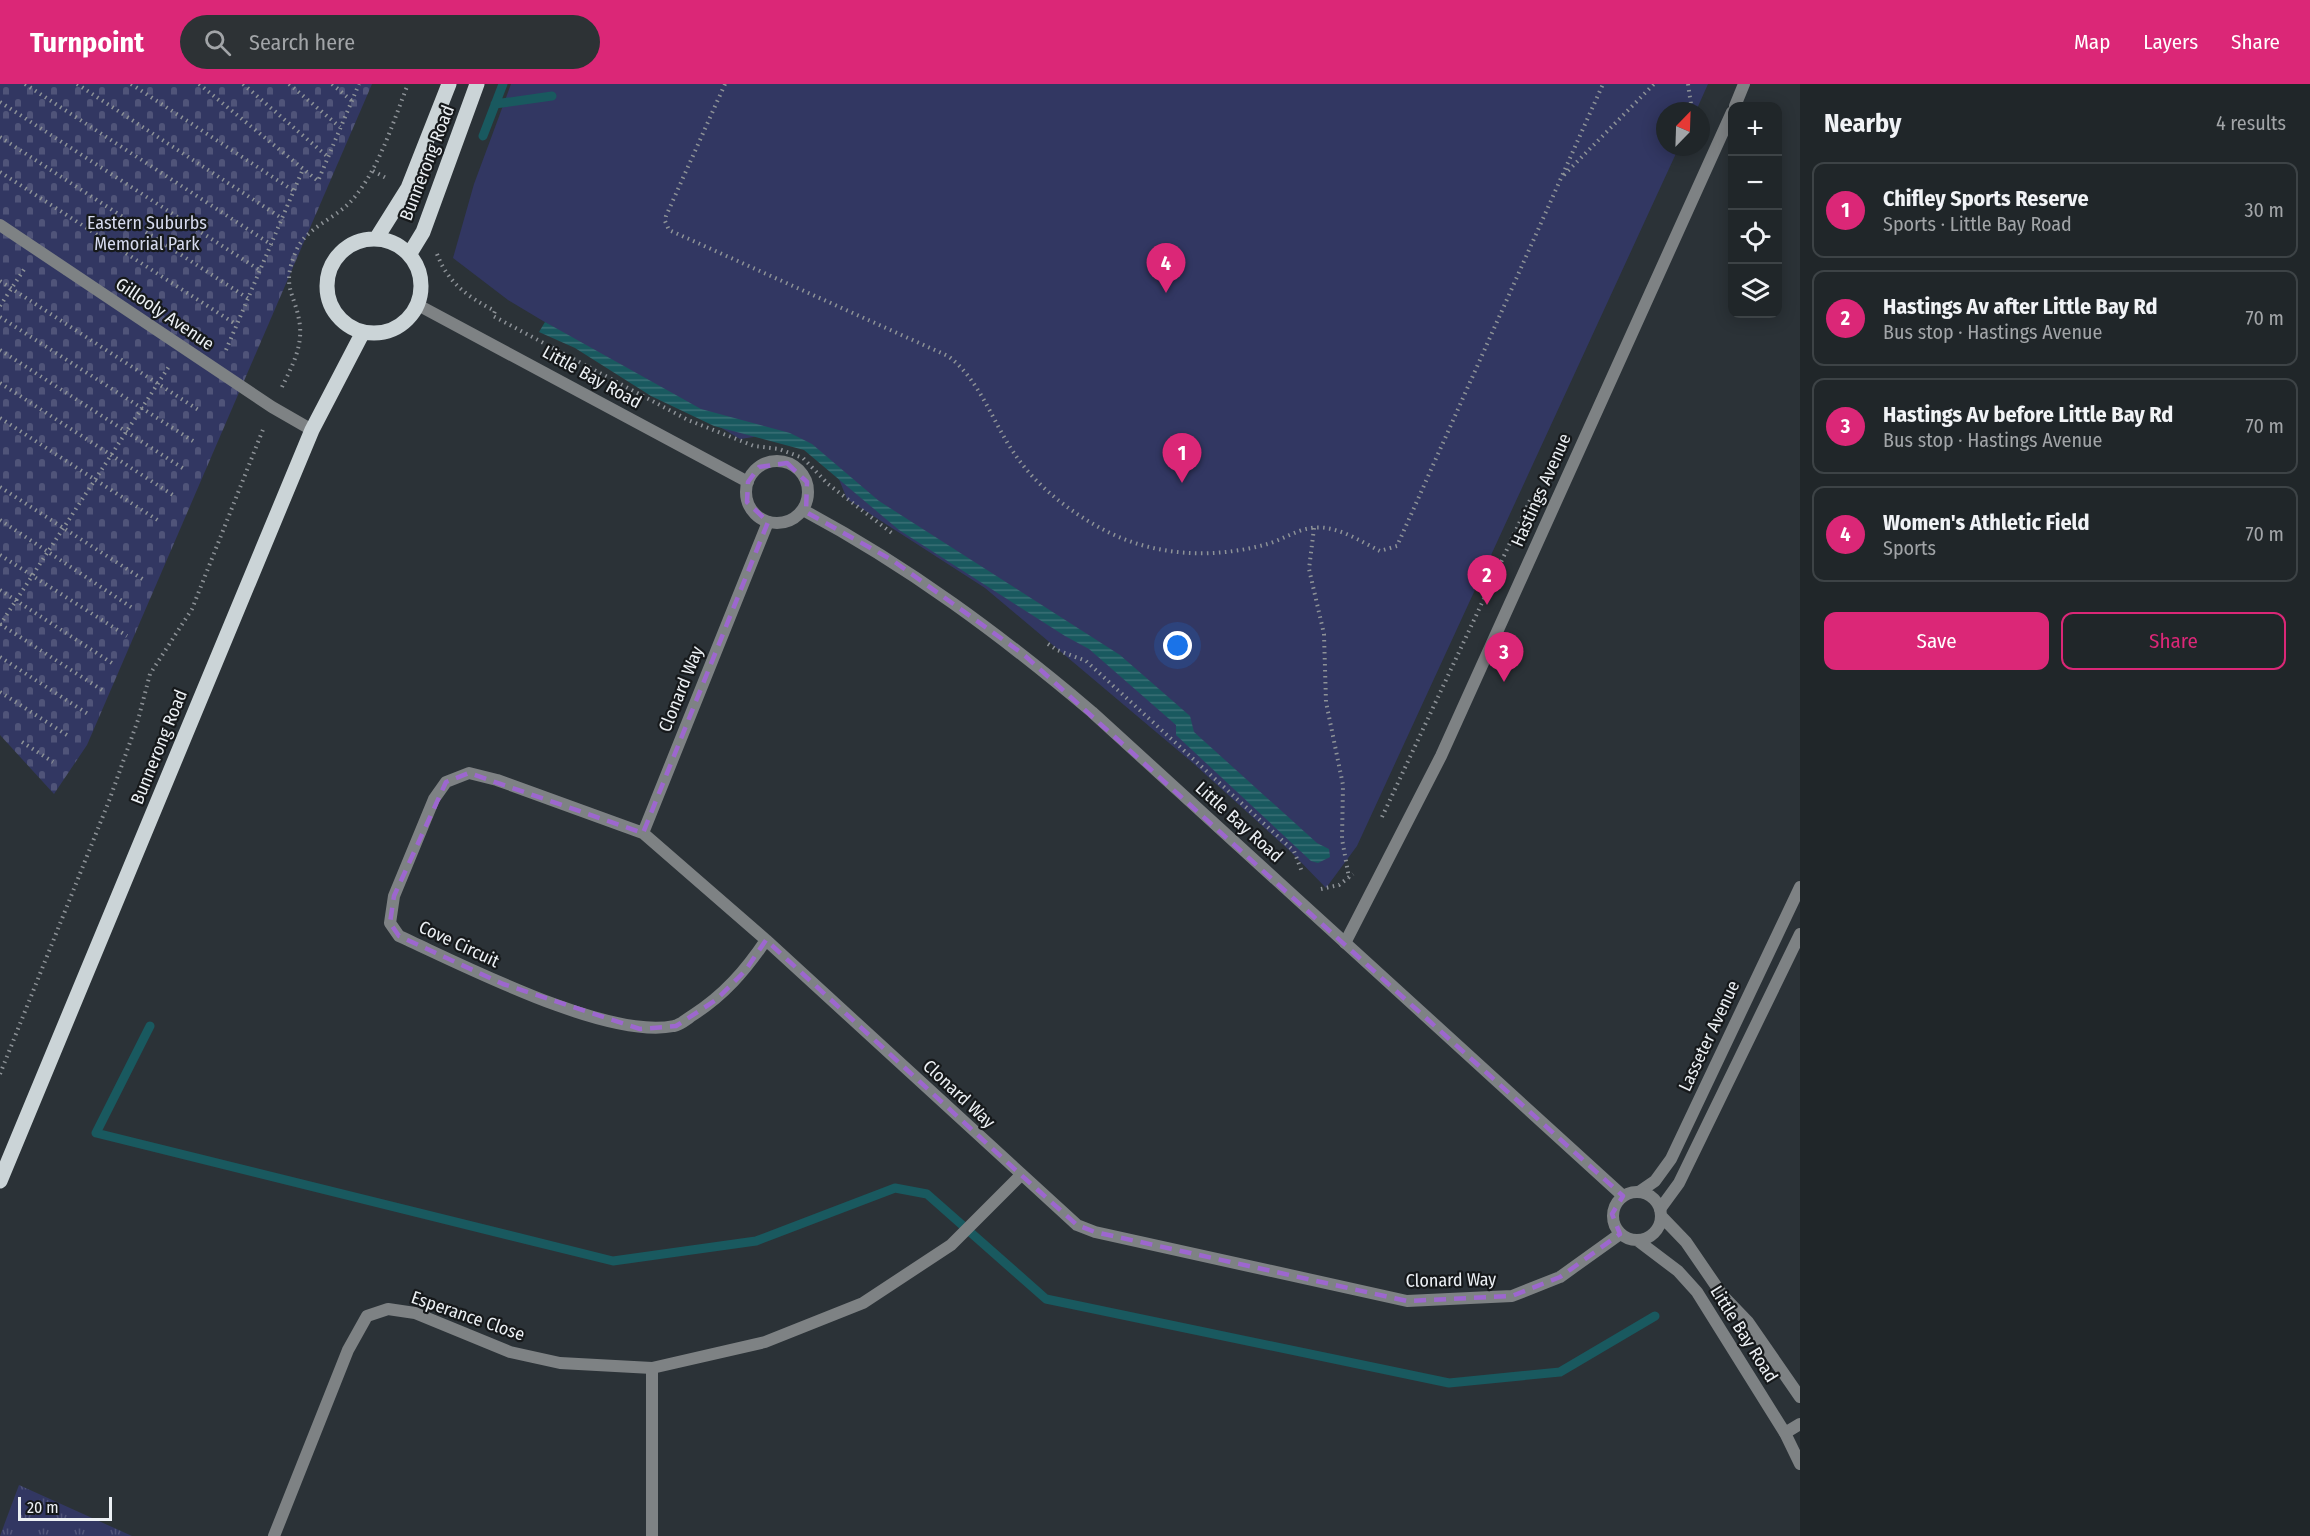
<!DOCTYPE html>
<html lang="en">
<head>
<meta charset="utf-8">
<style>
	:root { --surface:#202629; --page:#2d3235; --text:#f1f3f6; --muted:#a2a5a8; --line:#3d4346; --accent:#db2777 }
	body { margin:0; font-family:"Fira Sans Condensed",sans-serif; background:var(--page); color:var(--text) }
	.controls { position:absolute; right:18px; top:18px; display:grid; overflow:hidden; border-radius:12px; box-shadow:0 3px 15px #0003 }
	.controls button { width:54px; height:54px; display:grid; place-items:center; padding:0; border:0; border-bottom:2px solid var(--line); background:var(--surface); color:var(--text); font:30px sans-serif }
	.compass { position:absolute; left:1656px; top:18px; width:54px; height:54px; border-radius:50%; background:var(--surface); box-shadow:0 3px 15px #0003; rotate:23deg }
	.scale { position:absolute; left:18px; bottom:15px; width:94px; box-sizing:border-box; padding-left:6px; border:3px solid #ecf0f4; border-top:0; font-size:16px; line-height:21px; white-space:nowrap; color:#ecf0f4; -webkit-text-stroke:4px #16191b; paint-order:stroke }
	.you { position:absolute; left:1178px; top:562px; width:21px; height:21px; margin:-15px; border:4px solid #fff; border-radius:50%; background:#1a73e8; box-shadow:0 0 0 9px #1a73e833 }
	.badge { display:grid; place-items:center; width:39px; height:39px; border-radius:50%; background:var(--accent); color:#fff; font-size:20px; font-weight:700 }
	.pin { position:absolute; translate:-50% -50px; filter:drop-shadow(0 2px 3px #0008) }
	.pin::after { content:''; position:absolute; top:32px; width:21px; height:18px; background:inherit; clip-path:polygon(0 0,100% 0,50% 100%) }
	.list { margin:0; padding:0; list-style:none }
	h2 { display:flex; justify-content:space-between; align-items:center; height:78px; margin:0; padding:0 24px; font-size:26px }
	h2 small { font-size:20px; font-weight:400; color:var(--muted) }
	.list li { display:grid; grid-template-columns:39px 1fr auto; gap:18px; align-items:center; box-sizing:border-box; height:96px; margin:0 12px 12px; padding:0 12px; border:2px solid var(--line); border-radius:12px }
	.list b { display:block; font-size:22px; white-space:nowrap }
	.list p { margin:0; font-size:20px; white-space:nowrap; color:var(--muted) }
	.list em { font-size:20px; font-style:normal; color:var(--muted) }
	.actions { display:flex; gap:12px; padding:18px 24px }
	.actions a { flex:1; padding:14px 0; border:2px solid var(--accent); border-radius:12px; text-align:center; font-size:21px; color:var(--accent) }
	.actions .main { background:var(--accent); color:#fff }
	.icon { flex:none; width:33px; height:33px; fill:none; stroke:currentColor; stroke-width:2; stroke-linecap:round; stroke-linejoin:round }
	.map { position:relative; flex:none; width:1800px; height:1452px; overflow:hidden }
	header { display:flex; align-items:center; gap:36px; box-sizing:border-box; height:84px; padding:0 30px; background:var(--accent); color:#fff }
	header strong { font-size:28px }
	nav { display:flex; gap:33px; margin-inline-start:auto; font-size:21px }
	.search { width:420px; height:54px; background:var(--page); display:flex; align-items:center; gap:15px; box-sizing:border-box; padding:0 21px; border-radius:33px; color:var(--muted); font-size:22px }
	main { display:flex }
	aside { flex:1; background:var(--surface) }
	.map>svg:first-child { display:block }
	.cemetery { fill:url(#cemetery-stones) }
	.park { fill:url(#park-tufts) }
	.garden { fill:#323762 }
	.water { fill:url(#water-rules) }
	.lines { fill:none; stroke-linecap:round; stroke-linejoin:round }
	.stream { stroke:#19595f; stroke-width:9 }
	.path { stroke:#8d9297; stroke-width:4; stroke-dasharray:1.5 4.5; stroke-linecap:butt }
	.service { stroke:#7e8284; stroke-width:12 }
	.minor { stroke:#7e8284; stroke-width:12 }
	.tertiary { stroke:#7e8284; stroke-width:12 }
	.primary { stroke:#cbd4d7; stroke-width:15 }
	.marked { fill:none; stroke:#9d67cf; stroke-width:4.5; stroke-dasharray:12 8; stroke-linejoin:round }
	.labels { text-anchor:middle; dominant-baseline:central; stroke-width:4.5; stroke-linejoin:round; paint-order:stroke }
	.street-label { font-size:18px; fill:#ecf0f4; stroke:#16191b }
	.park-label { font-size:18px; fill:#d6daee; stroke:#16191b }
</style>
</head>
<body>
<header>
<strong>Turnpoint</strong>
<div class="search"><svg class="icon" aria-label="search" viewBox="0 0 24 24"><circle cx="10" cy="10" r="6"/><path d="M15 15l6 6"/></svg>Search here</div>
<nav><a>Map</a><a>Layers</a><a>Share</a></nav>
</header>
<main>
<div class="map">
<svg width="1800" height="1452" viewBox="0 0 1800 1452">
	<defs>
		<pattern id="cemetery-stones" width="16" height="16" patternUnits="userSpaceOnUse" patternTransform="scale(1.5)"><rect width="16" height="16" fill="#323762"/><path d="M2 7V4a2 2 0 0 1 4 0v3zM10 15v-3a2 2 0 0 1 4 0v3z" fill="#505479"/></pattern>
		<pattern id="park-tufts" width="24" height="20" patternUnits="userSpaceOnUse" patternTransform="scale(1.5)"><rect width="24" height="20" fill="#323762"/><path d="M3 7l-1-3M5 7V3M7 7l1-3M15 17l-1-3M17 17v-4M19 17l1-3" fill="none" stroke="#505479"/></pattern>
		<pattern id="water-rules" width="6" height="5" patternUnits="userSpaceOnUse" patternTransform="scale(1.5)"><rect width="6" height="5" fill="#19595f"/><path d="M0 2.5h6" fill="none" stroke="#3b7177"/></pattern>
	</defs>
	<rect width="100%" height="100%" fill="#2b3237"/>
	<path class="cemetery" d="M0,0H372L87,661L54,710L0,651Z"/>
	<path class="park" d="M19,1401L132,1452H0Z"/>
	<path class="garden" d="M511,0H1708L1696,27H1665V63H1679L1357,762L1326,804L1291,768L1194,680L985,504L847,415L834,383L782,349L740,355L508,216L453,174L474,100Z"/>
	<path class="water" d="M545,238L701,325L790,349L812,360L879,417L1120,571L1190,632L1194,648L1317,759L1329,765L1330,773L1318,779L1311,777L1176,651V641L1089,565L1065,552L899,446L804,366L714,342L651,312L575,264L539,248Z"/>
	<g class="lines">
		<path class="stream" d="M495,20L552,12
			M483,52L503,0
			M150,942L96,1049L613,1177L756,1157L895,1104L927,1110L1046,1215L1449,1299L1560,1288L1655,1232"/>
		<path class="path" d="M25,0L272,161
			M77,0L283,135
			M131,0L294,107
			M199,0L318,97L359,0
			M243,0L328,73
			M289,0L340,43
			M332,0L352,17
			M725,0L666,132L665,137L669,146L948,272C980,296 992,337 1014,369C1035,401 1070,428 1104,446C1154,472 1210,475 1264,461C1280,457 1296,446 1311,444C1335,440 1360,457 1380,467L1397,462L1603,0
			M1688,0L1692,27
			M0,18L261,187
			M0,53L249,215
			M373,87L388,95
			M0,88L237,241
			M1564,91L1654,0
			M437,170C448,199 468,213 495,227L493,232L688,336L754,362L779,365L803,374L828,400L893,450
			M0,197L200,327
			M0,222L25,184
			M0,233L193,357
			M0,266L184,385
			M226,266L303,85
			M0,299L176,413
			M282,303C291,284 302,265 300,242C296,209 280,205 296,167C306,143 336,135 353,115C380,83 393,38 408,0
			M0,334L159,437
			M0,403L144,496
			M0,436L134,525
			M1314,444L1309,485L1324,550L1326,618L1343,701L1342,755L1349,794
			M0,471L127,552
			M0,506L115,581
			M0,540L102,606
			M0,541L170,281
			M1048,560L1057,566L1086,577L1294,767L1302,788
			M0,573L88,630
			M0,608L70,653
			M22,658L53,678
			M1382,733L1530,416
			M1321,805L1339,801L1353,790
			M0,990L109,717L138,636L150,590L192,525L264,343"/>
		<path class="service" d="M0,141L272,323L312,346"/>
		<path class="minor" d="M1735,22L1744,0
			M643,749L768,438
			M766,856C745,887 724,911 693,931C687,935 680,941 674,942C607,956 463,881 399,852L390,839L394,812L434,715L446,698L469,689L497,696L643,749L766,856L1077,1141L1095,1148L1407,1217L1512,1212L1560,1193L1620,1150
			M1345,859L1441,672L1732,28
			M1639,1108L1655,1097L1671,1075L1800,803
			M1660,1125L1679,1099L1800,850
			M652,1284V1452
			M1785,1349L1800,1340
			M274,1452L348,1266L367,1232L388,1225L415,1229L510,1268L560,1279L652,1284L765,1258L863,1219L951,1161L1021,1091"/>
		<path class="tertiary" d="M418,221L748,398
			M746 408a31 31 0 1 1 62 0a31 31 0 1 1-62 0Z
			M803,426C908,482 1001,551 1092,628L1623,1112
			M1613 1132a24 24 0 1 1 48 0a24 24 0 1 1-48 0Z
			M1661,1132L1686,1158L1723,1212L1748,1238L1800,1313
			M1637,1156L1678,1187L1697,1208L1785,1349L1800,1380"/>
		<path class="primary" d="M376,155L408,104L449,0
			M327 202a47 47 0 1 1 94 0a47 47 0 1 1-94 0Z
			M409,171L423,148L477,0
			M0,1097L312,346L363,248"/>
	</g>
	<path class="marked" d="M787,379L807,398L806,428L892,476L1023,570L1623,1112L1612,1130L1620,1150L1560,1193L1512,1212L1407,1217L1095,1148L1077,1141L1021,1091L766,856L745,887L716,916L676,942L640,945L503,900L399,852L390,839L394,812L446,698L469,689L643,749L768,438L747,418L748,398L759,383Z"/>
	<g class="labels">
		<g class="street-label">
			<text transform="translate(427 79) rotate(-69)">Bunnerong Road</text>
			<text transform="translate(165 230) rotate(34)">Gillooly Avenue</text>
			<text transform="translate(592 293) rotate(29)">Little Bay Road</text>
			<text transform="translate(1541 406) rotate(-66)">Hastings Avenue</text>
			<text transform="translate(681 605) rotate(-68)">Clonard Way</text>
			<text transform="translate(159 663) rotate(-68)">Bunnerong Road</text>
			<text transform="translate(1239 738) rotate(42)">Little Bay Road</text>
			<text transform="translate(459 860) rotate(25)">Cove Circuit</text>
			<text transform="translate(1709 952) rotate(-65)">Lasseter Avenue</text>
			<text transform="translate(959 1010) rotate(43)">Clonard Way</text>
			<text transform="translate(1451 1196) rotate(-1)">Clonard Way</text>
			<text transform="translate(468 1232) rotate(19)">Esperance Close</text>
			<text transform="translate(1744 1250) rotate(58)">Little Bay Road</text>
		</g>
		<g class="park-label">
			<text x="147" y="139">Eastern Suburbs<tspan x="147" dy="21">Memorial Park</tspan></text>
		</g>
	</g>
</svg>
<div class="controls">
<button>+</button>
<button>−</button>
<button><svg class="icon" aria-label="locate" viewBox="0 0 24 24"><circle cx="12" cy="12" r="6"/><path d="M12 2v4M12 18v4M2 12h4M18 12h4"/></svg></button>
<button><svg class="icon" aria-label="layers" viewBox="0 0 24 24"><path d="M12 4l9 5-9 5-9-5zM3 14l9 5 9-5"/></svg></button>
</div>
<svg class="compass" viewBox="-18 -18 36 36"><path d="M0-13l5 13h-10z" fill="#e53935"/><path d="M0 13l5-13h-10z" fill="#a2a5a8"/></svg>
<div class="scale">20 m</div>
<div class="you"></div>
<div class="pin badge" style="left:1182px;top:399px">1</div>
<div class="pin badge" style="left:1487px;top:521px">2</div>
<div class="pin badge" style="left:1504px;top:598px">3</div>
<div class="pin badge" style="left:1166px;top:209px">4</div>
</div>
<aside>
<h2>Nearby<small>4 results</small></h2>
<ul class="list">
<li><span class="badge">1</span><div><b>Chifley Sports Reserve</b><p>Sports · Little Bay Road</p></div><em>30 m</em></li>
<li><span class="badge">2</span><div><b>Hastings Av after Little Bay Rd</b><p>Bus stop · Hastings Avenue</p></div><em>70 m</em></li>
<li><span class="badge">3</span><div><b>Hastings Av before Little Bay Rd</b><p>Bus stop · Hastings Avenue</p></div><em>70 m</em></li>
<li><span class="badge">4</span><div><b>Women's Athletic Field</b><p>Sports</p></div><em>70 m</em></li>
</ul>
<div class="actions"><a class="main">Save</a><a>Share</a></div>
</aside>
</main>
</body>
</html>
